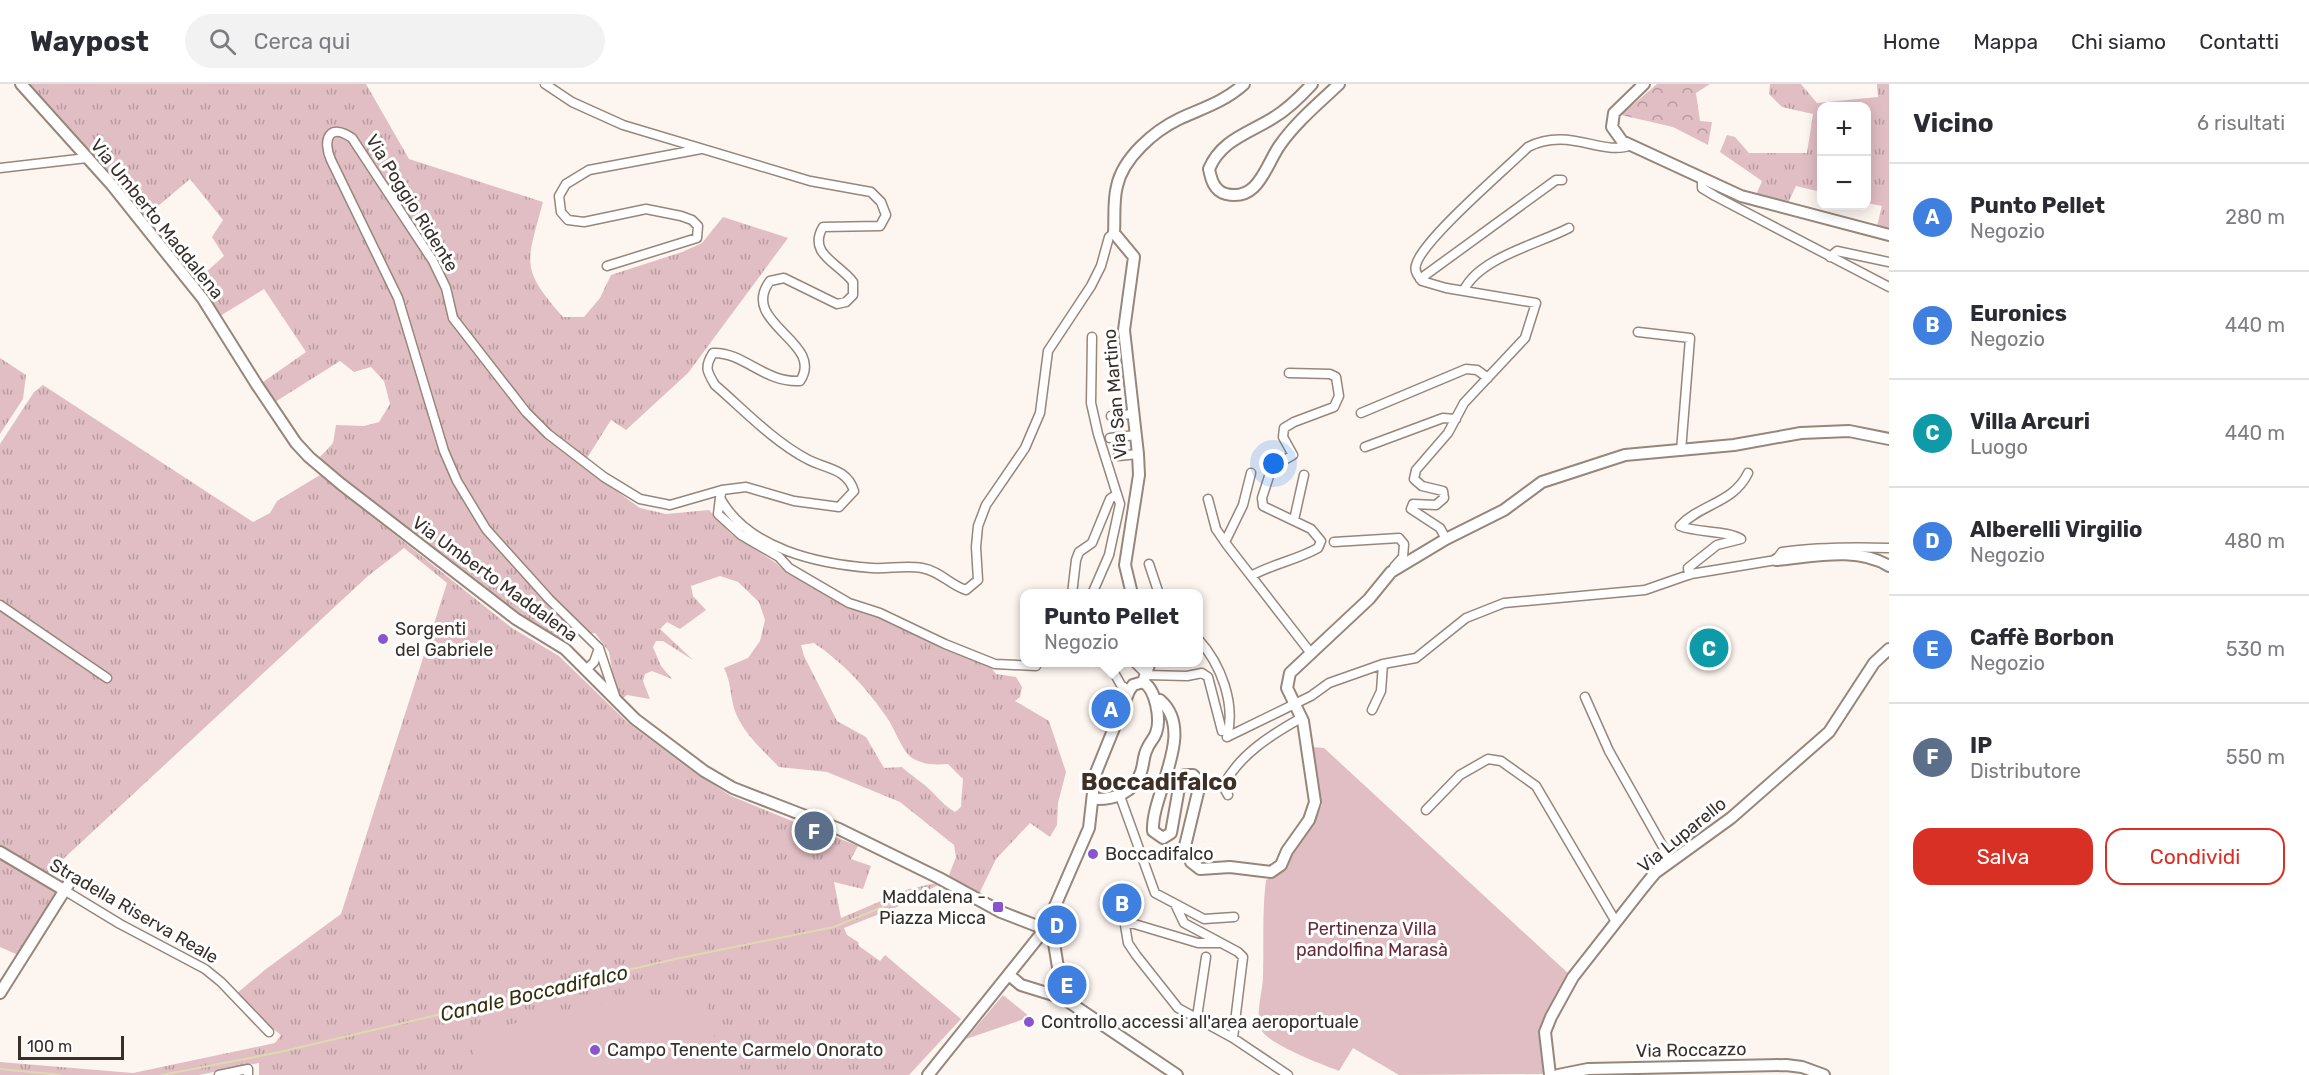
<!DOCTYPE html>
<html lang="it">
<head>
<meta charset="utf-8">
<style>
	:root { --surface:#fff; --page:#f2f2f3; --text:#2b2b33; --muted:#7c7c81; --line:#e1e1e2; --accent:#d93025 }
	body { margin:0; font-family:Rubik,sans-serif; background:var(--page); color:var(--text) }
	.controls { position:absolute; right:18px; top:18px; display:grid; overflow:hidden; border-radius:12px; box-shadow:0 3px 15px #0003 }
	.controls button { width:54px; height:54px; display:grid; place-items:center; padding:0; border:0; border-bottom:2px solid var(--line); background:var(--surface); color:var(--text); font:30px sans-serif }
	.scale { position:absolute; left:18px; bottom:15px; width:106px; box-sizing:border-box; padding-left:6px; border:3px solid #372f2a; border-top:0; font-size:16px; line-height:21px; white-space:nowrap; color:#372f2a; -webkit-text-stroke:4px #fff; paint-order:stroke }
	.you { position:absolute; left:1274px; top:380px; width:21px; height:21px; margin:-15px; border:4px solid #fff; border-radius:50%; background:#1a73e8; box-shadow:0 0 0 9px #1a73e833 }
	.badge { display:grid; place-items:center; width:39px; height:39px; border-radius:50%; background:var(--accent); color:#fff; font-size:20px; font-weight:700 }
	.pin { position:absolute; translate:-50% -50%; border:3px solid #fff; box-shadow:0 2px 6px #0006 }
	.popup { position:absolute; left:1020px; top:505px; width:183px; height:78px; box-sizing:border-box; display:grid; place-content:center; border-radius:12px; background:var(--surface); filter:drop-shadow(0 2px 4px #0005); font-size:20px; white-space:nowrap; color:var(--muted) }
	.popup b { font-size:22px; color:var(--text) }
	.popup::after { content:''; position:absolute; left:50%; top:100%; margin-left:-12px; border:12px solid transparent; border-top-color:var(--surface) }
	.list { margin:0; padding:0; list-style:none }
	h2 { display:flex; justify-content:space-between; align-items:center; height:78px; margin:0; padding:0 24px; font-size:26px }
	h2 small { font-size:20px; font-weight:400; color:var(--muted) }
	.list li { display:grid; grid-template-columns:39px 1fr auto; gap:18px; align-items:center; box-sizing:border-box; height:108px; padding:0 24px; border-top:2px solid var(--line) }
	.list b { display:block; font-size:22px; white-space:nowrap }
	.list p { margin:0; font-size:20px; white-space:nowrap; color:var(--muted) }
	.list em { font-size:20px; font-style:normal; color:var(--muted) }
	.actions { display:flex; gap:12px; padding:18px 24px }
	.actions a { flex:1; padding:14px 0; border:2px solid var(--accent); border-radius:18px; text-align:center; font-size:21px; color:var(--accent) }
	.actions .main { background:var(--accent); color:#fff }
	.icon { flex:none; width:33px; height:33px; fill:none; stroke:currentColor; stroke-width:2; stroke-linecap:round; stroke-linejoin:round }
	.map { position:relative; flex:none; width:1889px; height:991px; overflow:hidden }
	header { display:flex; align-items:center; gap:36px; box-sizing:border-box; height:84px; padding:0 30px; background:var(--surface); border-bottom:2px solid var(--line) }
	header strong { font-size:28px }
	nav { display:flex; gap:33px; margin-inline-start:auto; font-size:21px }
	.search { width:420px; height:54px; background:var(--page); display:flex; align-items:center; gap:15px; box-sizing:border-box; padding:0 21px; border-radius:33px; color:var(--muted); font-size:22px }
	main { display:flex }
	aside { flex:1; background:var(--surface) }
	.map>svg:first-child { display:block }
	.grass { fill:url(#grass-tufts); fill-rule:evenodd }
	.forest { fill:url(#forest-crowns) }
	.park { fill:#e1bec3 }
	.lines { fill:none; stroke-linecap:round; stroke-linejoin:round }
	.stream { stroke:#dedaaf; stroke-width:2 }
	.minor-casing { stroke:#97867a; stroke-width:11 }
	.tertiary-casing { stroke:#97867a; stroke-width:14 }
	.minor { stroke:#fff; stroke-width:8 }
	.tertiary { stroke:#fff; stroke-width:10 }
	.poi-dot { fill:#8855ce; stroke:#fff; stroke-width:2 }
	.labels { text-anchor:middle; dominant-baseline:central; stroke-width:6; stroke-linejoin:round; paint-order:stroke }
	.street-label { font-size:18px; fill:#372f2a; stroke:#fff }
	.poi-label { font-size:18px; fill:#372f2a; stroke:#fff; text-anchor:start }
	.park-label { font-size:18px; fill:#672a36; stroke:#fff }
	.water-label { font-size:20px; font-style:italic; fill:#34300d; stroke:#fff }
	.district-label { font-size:24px; font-weight:bold; fill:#3f3026; stroke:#fff }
</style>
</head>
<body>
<header>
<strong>Waypost</strong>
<div class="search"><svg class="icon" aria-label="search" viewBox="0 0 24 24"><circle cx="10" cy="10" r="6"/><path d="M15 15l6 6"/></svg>Cerca qui</div>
<nav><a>Home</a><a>Mappa</a><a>Chi siamo</a><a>Contatti</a></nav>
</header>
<main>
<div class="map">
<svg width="1889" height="991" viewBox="0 0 1889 991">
	<defs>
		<pattern id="grass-tufts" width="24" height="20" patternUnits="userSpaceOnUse" patternTransform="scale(1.5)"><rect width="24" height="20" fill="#e1bec3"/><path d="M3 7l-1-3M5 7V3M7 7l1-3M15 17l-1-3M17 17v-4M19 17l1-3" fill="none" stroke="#b79b9f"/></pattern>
		<pattern id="forest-crowns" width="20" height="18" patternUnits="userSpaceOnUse" patternTransform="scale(1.5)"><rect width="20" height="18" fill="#e1bec3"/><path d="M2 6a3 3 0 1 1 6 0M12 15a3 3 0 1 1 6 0" fill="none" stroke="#b79b9f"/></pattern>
	</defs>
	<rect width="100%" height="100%" fill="#fdf5f0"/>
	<path class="grass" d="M28,0H366L409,75L543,118C527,179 519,183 563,233H584L600,214L611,191L682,168L702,159L723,133L788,154L688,289L626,346L611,336L582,382L640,424L666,430L709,426L731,450L776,479L788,490L830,510L845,522L887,536L991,583L996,590L1016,593L1022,603L1020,613L1015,617L1049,637L1066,688L1058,719L1057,741L1050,753L1030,739L996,775L979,810L958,800L949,791L956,773L954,761L900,718L827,688L779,683C762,665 742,649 734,624C730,610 731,598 724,584L748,574L760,557L765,536L759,518L738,498L720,492L691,502L693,512L706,526L680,545L667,538L660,545L693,576L663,557H656L653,563L661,582L672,595L652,587L645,590L643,597L650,615L627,611L622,615L613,592L609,568L595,549L576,551L563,558L496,514L319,374L333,359L336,341L364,342L379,338L390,320L384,297L371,283L354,288L340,277L275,318L263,298L306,268L264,205L220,232L195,198L224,172L212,153L223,136L190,95L144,134ZM814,559C842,578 865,602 885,631C894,642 901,666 912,674C924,681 935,681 948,680L963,695L961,723L955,728C943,721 939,714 929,705C921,697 910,691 902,683L884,684L866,653L837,637L804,572L801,561Z
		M1770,0H1801L1817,19L1878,13L1877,0H1889V145L1877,142L1882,122L1867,119L1866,22H1822L1821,108L1796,102L1788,119L1756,111L1762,97L1720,68L1727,51L1735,53L1749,69H1807L1813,30L1782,23L1769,10Z
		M0,274L26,291L23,315L0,350Z
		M43,301L253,438L270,429L277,417L320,391L512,544L559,572L627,638L695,689L731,712L797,739L795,747L824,759L833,752L858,762L851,775L871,782L863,805L834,798L841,834L909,805L936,799L938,801L897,823L844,844L847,851L858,858L859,862L880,877L885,871L961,935L909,991H259V979L199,991H0V978L133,989L275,959L281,951L250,927L236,910L266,885L341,830L447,499L404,464L368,492L46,791L0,763V360L34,308Z
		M0,773L58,807L18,871L0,863Z"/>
	<path class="forest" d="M1657,0H1710L1696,9L1700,37L1712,38L1708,61L1673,43L1621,31Z"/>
	<path class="park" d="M1312,663L1324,664L1570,891L1549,931L1546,983L1542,990L1399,991L1353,964L1339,987C1323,981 1270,961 1262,947C1254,932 1263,908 1263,892C1264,859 1262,829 1266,796L1286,786L1293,766L1316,735L1322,721Z
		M1003,911L1030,933L966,955Z
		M705,913L723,991H477L469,951L591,920Z"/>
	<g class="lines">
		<path class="stream" d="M0,985L61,991
			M162,991L280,968L675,875L834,843L902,815"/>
		<g class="minor-casing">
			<path id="minor" d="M545,0L572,18L623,41L810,97L871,108L881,118L886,131L880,142L823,143C807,170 839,179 853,198V211L846,218L837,220L784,194L770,197C738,239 826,258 800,297C764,299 744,268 713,269C704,283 707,288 715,301C744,326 773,357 807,375C825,385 847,384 854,407L839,423L794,417L746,403L722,406L670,421L640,415L604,393L548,350L526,328L453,234L446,204L433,177L352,54C329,38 322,56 331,76L398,214L444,367L457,397L486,445L549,515L599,564L616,615
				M0,84L87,74
				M1702,96V104L1715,112L1889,203
				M1830,173L1837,167L1889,178
				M607,182L697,154L698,142L692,136L681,132L646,125L584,138L568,136L561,128L559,112L566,100L589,86L701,65
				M1420,195L1556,96H1562
				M1464,206C1479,174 1538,160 1569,144
				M1638,248L1690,254L1681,367
				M1092,253L1091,319L1098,350L1120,420L1109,471L1092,510
				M1361,329L1466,285L1477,286L1488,294
				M1111,332L1132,330
				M1110,354L1136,351
				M1365,363L1443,334L1456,335
				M1118,372L1138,370
				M722,406L720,414C748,465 818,480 872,484C888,485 906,481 922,484C940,487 950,501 966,506L978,496L976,463L978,442L986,421L1025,364L1040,329L1048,267L1091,202L1101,182L1109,153L1114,149
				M720,414L718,430L741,451L779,473L789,484L849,519L880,529L945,560L995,580L1036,582
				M1208,415L1216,445L1227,461L1310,568
				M1294,436L1304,391
				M1446,455L1440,444L1411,425L1413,420L1436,421L1444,414L1443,407L1422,402L1414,395L1416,386L1448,349L1464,319L1525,254L1536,219L1446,204L1422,197C1418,192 1414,187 1416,181C1422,156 1506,85 1528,63C1569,42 1603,73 1631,61
				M1225,458L1243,421L1251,389
				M1334,458L1399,454L1404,460L1403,473L1394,483
				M1149,480L1159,510
				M1689,491L1688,484L1717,461L1741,455C1727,446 1697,449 1680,442C1700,420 1734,419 1748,389
				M1251,492C1272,480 1297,476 1318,464L1321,457L1311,445L1263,422L1262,414L1272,383L1293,371L1283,353L1284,344L1294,338L1334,323L1339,312L1336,293L1330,290L1289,289
				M1072,510L1076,476L1079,468L1092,459L1110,415L1117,410
				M0,521L107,594
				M1198,555C1221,580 1236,620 1227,653
				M1108,578L1121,601L1129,607
				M1134,578L1147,591L1187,592L1202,589L1208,593L1222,647
				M586,586L594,578L599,564
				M1585,613L1609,667L1671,777
				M1372,626L1381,607L1383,580
				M1227,653L1311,612L1329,599L1383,580L1416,574L1466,534L1504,519L1645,506L1691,490L1776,476L1782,468C1818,463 1853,463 1889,464
				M1228,711L1223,702C1240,670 1271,651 1301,634
				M1120,712L1155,809L1204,835L1234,833
				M1426,726L1460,691L1488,675L1501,677L1536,702L1616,838
				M64,806L120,840L205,885L221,898L269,948
				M1175,820L1184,839L1238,868L1243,873L1233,954
				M1221,859H1198L1131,839L1125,841L1128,859L1136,871L1178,924L1233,954L1288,991
				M1197,933L1206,873
				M219,991L248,985V991"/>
		</g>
		<g class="tertiary-casing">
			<path id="tertiary" d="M21,0L111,100L203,215L257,301L296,359L309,373L341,400L516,535L565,565L635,635L704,687L733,704L839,745L939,794L1001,828L1045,845L1053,853L1063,914
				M1312,0C1301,12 1288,25 1273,34C1249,49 1221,56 1209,85C1211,95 1214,107 1226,110C1259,118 1266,80 1280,61C1296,38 1319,19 1339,0
				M1644,0L1614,29L1612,43L1622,57L1741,112L1889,151
				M1776,476C1813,473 1856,462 1889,482
				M1132,510L1125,481L1139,391L1138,370L1124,246L1134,173L1114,149C1115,134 1113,117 1117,102C1123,74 1154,47 1179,35C1203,24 1224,18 1244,0
				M1143,598L1150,578
				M1155,617L1160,616C1197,648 1151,710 1153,747L1163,754L1171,749L1180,698L1185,691H1193L1198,696L1199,704L1185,762L1191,778L1200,785L1230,783L1271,788L1281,781L1287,767L1309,736L1315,718L1303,637L1287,604L1290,589L1369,515L1391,488L1446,455L1504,426L1542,398L1625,371L1734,361L1801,349L1849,347L1889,355
				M1093,715C1114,716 1134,709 1141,688C1144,680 1143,672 1147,665C1149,659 1154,655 1156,649C1161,636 1156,605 1143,598
				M0,768L64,806
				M1009,891L1021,901L1063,914L1177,991
				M0,909L73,793
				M928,991L1045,845L1089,744L1095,691L1129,607L1133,601L1143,598
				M1550,991L1545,948L1551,933L1573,893L1642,805L1655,789L1731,734L1829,648L1874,579L1889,565
				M1558,991L1588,985L1786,981L1802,983L1824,991"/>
		</g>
		<use href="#minor" class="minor"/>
		<use href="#tertiary" class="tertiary"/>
	</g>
	<g class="poi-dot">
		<circle cx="383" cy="555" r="6"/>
		<circle cx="1093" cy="770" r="6"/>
		<rect x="992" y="817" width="12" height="12" rx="3"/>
		<circle cx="1029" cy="938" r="6"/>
		<circle cx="595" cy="966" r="6"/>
	</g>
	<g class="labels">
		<g class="street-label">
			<text transform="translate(412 119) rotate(58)">Via Poggio Ridente</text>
			<text transform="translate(157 135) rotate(51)">Via Umberto Maddalena</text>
			<text transform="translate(1115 310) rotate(-95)">Via San Martino</text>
			<text transform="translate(495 495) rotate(36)">Via Umberto Maddalena</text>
			<text transform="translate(1682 751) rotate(-39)">Via Luparello</text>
			<text transform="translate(134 827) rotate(30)">Stradella Riserva Reale</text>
			<text transform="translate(1691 966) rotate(-1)">Via Roccazzo</text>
		</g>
		<g class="poi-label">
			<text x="395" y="545">Sorgenti<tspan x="395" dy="21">del Gabriele</tspan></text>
			<text x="1105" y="770">Boccadifalco</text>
			<text x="986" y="813" text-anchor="end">Maddalena -<tspan x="986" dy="21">Piazza Micca</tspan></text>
			<text x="1041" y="938">Controllo accessi all'area aeroportuale</text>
			<text x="607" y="966">Campo Tenente Carmelo Onorato</text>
		</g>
		<g class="park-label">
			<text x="1372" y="845">Pertinenza Villa<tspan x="1372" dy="21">pandolfina Marasà</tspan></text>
		</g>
		<g class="water-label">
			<text transform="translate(534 909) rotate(-13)">Canale Boccadifalco</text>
		</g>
		<g class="district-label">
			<text x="1159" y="698">Boccadifalco</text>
		</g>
	</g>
</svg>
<div class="controls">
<button>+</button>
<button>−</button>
</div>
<div class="scale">100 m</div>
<div class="you"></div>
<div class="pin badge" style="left:1111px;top:625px;background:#3f7fe0">A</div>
<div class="popup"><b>Punto Pellet</b>Negozio</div>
<div class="pin badge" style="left:1122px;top:819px;background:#3f7fe0">B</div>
<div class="pin badge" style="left:1709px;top:564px;background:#0f9aa8">C</div>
<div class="pin badge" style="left:1057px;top:841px;background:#3f7fe0">D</div>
<div class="pin badge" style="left:1067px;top:901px;background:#3f7fe0">E</div>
<div class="pin badge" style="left:814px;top:747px;background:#5c6f8a">F</div>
</div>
<aside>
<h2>Vicino<small>6 risultati</small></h2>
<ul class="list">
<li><span class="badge" style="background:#3f7fe0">A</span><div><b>Punto Pellet</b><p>Negozio</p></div><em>280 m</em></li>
<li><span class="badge" style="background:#3f7fe0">B</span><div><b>Euronics</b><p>Negozio</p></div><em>440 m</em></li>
<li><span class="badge" style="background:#0f9aa8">C</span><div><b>Villa Arcuri</b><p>Luogo</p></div><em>440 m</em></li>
<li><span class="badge" style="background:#3f7fe0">D</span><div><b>Alberelli Virgilio</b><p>Negozio</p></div><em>480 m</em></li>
<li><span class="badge" style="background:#3f7fe0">E</span><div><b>Caffè Borbon</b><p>Negozio</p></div><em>530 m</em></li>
<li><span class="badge" style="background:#5c6f8a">F</span><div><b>IP</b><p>Distributore</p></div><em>550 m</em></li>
</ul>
<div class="actions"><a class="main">Salva</a><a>Condividi</a></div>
</aside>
</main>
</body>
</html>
